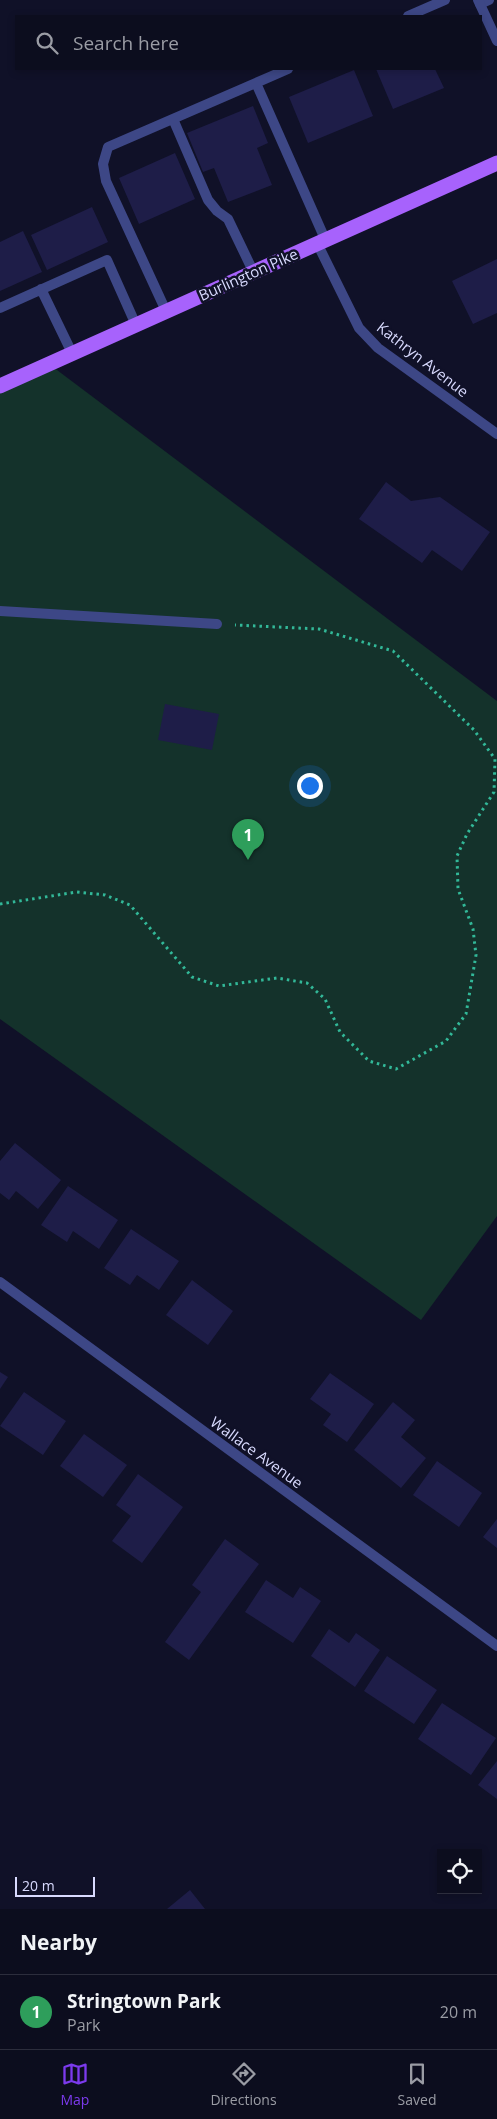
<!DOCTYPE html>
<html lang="en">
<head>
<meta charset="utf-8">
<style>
	:root { --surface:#0c0d1e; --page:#1a1b2b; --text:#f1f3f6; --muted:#9a9ca4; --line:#2c2d3c; --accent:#7c3aed }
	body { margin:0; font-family:"Open Sans",sans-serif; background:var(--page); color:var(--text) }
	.controls { position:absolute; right:15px; bottom:15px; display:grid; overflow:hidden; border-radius:0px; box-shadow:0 2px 8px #0003 }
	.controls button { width:45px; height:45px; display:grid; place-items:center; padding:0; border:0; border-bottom:1px solid var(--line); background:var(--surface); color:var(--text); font:25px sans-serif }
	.scale { position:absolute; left:15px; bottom:12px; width:80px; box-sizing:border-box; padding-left:5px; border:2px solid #d8dafe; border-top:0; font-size:14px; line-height:18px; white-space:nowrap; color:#d8dafe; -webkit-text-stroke:4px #101128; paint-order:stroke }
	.you { position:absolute; left:309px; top:785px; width:18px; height:18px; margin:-12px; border:4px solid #fff; border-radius:50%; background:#1a73e8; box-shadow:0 0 0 8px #1a73e833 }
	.badge { display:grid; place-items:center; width:32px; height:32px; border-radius:50%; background:var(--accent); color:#fff; font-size:16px; font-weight:700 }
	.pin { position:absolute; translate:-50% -41px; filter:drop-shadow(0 1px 2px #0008) }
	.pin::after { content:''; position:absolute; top:26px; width:18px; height:15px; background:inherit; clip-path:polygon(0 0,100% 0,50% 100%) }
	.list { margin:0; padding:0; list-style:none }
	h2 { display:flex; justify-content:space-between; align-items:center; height:65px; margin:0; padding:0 20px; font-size:21px }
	h2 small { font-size:16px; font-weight:400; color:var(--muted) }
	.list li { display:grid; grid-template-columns:32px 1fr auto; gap:15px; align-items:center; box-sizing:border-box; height:75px; padding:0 20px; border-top:1px solid var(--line) }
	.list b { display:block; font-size:19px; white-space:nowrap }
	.list p { margin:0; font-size:16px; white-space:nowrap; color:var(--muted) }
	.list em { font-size:16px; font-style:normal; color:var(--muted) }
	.icon { flex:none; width:28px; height:28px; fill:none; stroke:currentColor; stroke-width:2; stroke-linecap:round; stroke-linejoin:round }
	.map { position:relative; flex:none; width:497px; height:1909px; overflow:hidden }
	.search { position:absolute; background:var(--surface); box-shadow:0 2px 8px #0003; left:15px; right:15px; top:15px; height:55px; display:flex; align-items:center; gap:12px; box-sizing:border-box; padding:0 18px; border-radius:0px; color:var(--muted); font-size:19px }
	.sheet { height:140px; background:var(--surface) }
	nav { display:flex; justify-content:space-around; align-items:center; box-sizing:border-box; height:70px; border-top:1px solid var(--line); background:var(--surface); font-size:14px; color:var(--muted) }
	nav a { display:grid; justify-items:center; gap:2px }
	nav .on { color:var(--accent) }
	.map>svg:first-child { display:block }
	.green { fill:#14322b }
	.building { fill:#1e1d48 }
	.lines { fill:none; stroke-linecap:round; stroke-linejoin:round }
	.path { stroke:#32b898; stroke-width:3; stroke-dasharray:2.5 4; stroke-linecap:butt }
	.lane { stroke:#3d4786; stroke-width:10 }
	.street { stroke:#3d4786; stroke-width:10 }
	.primary { stroke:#a762fc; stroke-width:15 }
	.labels { text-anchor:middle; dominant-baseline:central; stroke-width:5; stroke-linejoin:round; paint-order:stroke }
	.street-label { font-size:15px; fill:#d8dafe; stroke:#101128 }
</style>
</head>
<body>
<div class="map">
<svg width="497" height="1909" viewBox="0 0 497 1909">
	<rect width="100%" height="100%" fill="#101128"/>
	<path class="green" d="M49,364L497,701V1216L421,1320L0,1019V386Z"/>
	<path class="building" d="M376,69H435L444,88L393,109Z
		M354,70L373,116L308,143L289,97Z
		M253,106L268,143L257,148L272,185L228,202L214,168L203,172L187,133Z
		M175,153L195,199L139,224L119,178Z
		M92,207L108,242L47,270L31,235Z
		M23,231L42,272L0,291V242Z
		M497,259V313L473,324L452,281Z
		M386,482L411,501L440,497L490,532L462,571L432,550L422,563L359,519Z
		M165,704L219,714L212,750L158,740Z
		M15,1143L61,1180L38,1209L16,1191L9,1200L0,1193V1161Z
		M68,1186L118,1220L99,1249L73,1231L67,1242L41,1225Z
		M131,1229L179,1261L159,1290L137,1275L130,1285L104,1268Z
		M192,1280L233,1311L208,1345L166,1315Z
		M0,1372L8,1377L0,1389Z
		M330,1373L374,1404L347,1442L323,1425L331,1414L310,1399Z
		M24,1392L66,1421L43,1455L0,1426Z
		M393,1402L415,1420L401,1437L426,1458L401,1488L354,1450Z
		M84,1434L127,1465L103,1497L60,1466Z
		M437,1461L482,1493L459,1527L413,1495Z
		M138,1474L183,1507L142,1563L112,1541L131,1516L116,1505Z
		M497,1519V1548L483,1537Z
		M225,1539L259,1564L189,1660L165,1642L201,1592L192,1585Z
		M266,1580L293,1598L300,1587L321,1601L293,1643L245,1612Z
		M329,1629L349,1643L356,1633L380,1650L355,1687L311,1656Z
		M387,1656L437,1690L414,1724L364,1691Z
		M442,1703L496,1738L471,1775L418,1739Z
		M497,1761V1799L478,1785Z
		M190,1890L205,1909H167Z"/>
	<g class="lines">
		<path class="path" d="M0,904L77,892L105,895L130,905L192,977L219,986L277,978L307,983L325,999L340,1032L369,1061L396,1069L446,1041L466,1014L476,955L473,929L458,889L457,856L467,834L494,792L495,759L474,730L393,651L319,629L235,625"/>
		<path class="lane" d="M480,4L489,0
			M408,16L445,0
			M256,83L325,239
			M173,119L208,200L217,211L228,219L253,271
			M41,289L72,353
			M0,308L107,260L136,325
			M166,311L106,181L103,164L108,147L288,69
			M0,611L217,624"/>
		<path class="street" d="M478,0L497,41
			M317,243L359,328L378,348L497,434
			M0,1282L497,1646"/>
		<path class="primary" d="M0,386L497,163"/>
	</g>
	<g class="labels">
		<g class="street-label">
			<text transform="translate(248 274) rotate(-24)">Burlington Pike</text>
			<text transform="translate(423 359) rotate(38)">Kathryn Avenue</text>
			<text transform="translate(257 1452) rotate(36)">Wallace Avenue</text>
		</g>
	</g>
</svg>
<div class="controls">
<button><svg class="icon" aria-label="locate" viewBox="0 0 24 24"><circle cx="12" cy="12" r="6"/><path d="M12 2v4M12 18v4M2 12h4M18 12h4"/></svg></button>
</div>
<div class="scale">20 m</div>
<div class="you"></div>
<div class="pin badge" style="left:248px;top:860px;background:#2e9e5b">1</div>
<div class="search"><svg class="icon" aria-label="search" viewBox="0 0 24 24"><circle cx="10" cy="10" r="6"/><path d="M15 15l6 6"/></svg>Search here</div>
</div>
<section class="sheet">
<h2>Nearby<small></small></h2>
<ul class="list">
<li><span class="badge" style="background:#2e9e5b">1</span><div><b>Stringtown Park</b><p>Park</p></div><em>20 m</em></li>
</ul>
</section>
<nav>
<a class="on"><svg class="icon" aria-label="map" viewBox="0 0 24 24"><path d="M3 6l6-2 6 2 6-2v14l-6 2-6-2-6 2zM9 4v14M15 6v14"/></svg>Map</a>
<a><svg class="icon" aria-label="directions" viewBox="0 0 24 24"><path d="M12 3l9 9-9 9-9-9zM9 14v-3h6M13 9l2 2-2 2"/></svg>Directions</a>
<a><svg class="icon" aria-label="saved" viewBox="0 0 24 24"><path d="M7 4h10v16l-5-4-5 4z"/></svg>Saved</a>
</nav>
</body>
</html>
